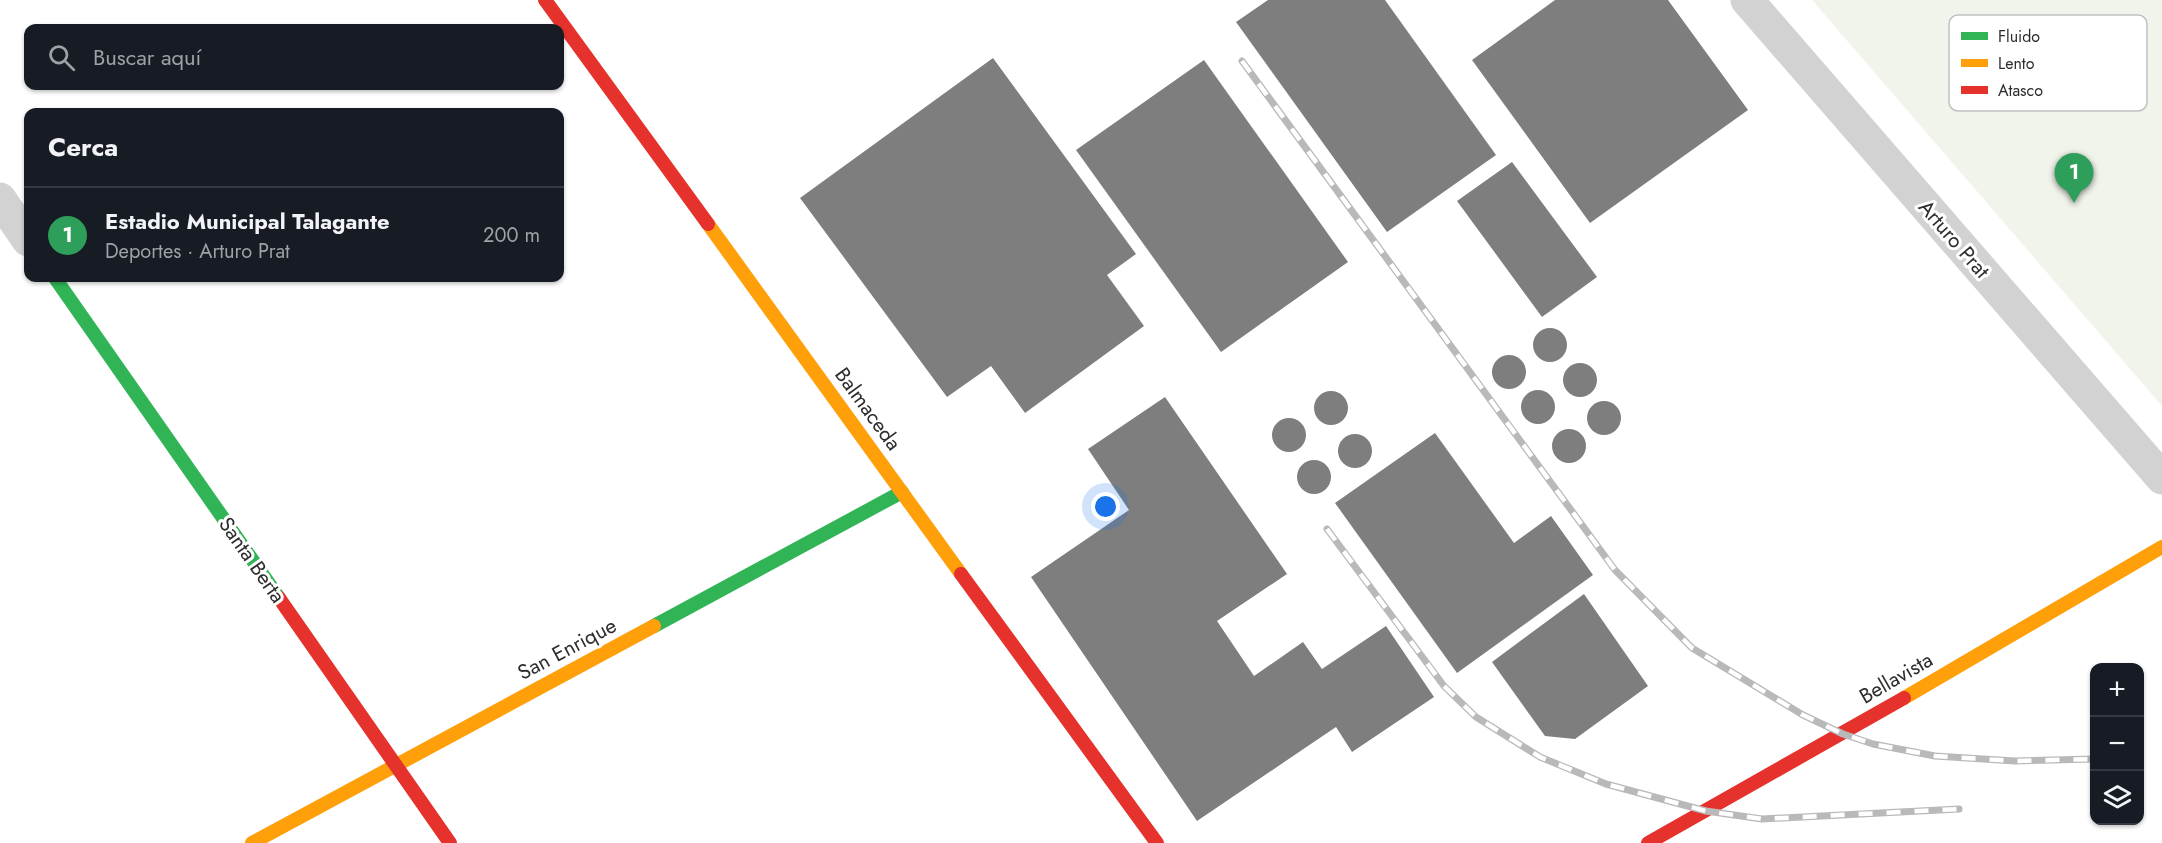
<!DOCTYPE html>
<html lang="es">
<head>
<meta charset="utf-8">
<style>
	:root { --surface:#171b24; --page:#20242c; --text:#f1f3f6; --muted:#9ea1a6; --line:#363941; --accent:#d93025 }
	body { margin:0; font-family:Jost,sans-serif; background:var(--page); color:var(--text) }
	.controls { position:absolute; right:18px; bottom:18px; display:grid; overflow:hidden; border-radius:12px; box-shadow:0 2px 4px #0004 }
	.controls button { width:54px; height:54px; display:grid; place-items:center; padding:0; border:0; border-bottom:2px solid var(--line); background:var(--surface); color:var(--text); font:30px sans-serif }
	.you { position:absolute; left:1106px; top:507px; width:21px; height:21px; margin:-15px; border:4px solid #fff; border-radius:50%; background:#1a73e8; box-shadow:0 0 0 9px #1a73e833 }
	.badge { display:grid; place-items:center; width:39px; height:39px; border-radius:50%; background:var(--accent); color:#fff; font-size:20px; font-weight:700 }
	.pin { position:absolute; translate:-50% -50px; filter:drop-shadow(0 2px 3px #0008) }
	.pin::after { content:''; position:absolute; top:32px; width:21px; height:18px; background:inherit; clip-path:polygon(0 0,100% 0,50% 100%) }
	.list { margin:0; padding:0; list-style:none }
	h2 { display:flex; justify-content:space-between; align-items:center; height:78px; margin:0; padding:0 24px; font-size:26px }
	h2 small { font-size:20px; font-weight:400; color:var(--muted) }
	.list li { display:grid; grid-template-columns:39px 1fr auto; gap:18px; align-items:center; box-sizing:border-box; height:96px; padding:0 24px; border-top:2px solid var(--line) }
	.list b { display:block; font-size:22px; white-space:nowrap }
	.list p { margin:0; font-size:20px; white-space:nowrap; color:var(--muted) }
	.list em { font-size:20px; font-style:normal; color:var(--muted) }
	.icon { flex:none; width:33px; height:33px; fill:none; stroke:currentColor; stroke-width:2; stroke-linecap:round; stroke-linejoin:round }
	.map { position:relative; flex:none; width:2162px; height:843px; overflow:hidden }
	.search { position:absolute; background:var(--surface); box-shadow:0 2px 4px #0004; left:24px; top:24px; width:540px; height:66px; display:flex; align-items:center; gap:15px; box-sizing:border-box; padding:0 21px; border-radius:12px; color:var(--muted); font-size:22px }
	.panel { position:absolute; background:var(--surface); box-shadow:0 2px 4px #0004; left:24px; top:108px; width:540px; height:174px; border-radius:12px }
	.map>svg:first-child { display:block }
	.green { fill:#f1f4eb }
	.building { fill:#7e7e7e }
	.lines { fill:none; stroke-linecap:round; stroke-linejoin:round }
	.street { stroke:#d2d2d2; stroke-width:33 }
	.fast { stroke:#30b455; stroke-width:14 }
	.slow { stroke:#ff9f0a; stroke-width:14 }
	.jam { stroke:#e5322d; stroke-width:14 }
	.rail-casing { stroke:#b9b9b9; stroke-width:7 }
	.rail { stroke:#fff; stroke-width:4.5; stroke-dasharray:14; stroke-linecap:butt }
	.labels { text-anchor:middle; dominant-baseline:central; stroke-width:6; stroke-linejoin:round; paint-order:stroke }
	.street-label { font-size:21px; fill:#2d2d2d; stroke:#fff }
	.key { fill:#fff; stroke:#c0c0c0; stroke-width:1.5 }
	.key-label { font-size:16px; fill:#2d2d2d }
</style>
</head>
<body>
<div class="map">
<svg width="2162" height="843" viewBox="0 0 2162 843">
	<rect width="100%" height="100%" fill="#fff"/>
	<path class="green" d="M1812,0H2162V406Z"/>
	<path class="building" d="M1268,0H1385L1496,155L1387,232L1236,22Z
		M1555,0H1668L1748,110L1590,223L1472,60Z
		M993,58L1136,254L1107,275L1144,326L1025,413L991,366L947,397L800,198Z
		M1204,60L1348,262L1221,352L1076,150Z
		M1512,162L1597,277L1542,317L1457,201Z
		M1533 345a17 17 0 1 1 34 0a17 17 0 1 1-34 0Z
		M1492 372a17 17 0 1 1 34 0a17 17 0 1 1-34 0Z
		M1563 380a17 17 0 1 1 34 0a17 17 0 1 1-34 0Z
		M1521 407a17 17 0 1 1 34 0a17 17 0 1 1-34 0Z
		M1314 408a17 17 0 1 1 34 0a17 17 0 1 1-34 0Z
		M1165,397L1287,574L1217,621L1254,676L1303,642L1322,669L1386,626L1434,697L1352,752L1336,727L1197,821L1031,577L1129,510L1088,449Z
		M1587 418a17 17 0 1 1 34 0a17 17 0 1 1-34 0Z
		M1272 435a17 17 0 1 1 34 0a17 17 0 1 1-34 0Z
		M1552 446a17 17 0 1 1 34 0a17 17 0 1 1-34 0Z
		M1435,433L1514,543L1551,516L1593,575L1457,673L1335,503Z
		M1338 451a17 17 0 1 1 34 0a17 17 0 1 1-34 0Z
		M1297 477a17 17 0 1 1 34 0a17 17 0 1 1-34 0Z
		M1584,594L1648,686L1575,739L1545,736L1492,662Z"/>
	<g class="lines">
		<path class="street" d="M1747,0L2162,478
			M0,199L28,240"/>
		<path class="fast" d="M55,278L279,598
			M654,626L902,492"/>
		<path class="slow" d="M708,224L961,574
			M1904,698L2162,547
			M252,843L654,626"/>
		<path class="jam" d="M545,0L708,224
			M961,574L1157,843
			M279,598L450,843
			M1648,843L1904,698"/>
		<g class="rail-casing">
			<path id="rail" d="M1242,61L1615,570L1692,648L1803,715L1843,734L1873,744L1935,756L2015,761L2094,759
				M1327,529L1444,686L1476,717L1540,757L1606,784L1706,811L1762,819L1959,809"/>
		</g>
		<use href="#rail" class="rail"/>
	</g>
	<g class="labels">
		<g class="street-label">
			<text transform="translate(1954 239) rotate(49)">Arturo Prat</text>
			<text transform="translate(868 409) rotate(54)">Balmaceda</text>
			<text transform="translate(252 560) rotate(55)">Santa Berta</text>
			<text transform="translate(567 649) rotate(-28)">San Enrique</text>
			<text transform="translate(1896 678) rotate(-30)">Bellavista</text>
		</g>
	</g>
	<rect x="1949" y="15" width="198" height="96" rx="9" class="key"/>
	<rect x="1961" y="32" width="27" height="8" fill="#30b455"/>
	<rect x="1961" y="59" width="27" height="8" fill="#ff9f0a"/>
	<rect x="1961" y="86" width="27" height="8" fill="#e5322d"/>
	<g class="key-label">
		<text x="1998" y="42">Fluido</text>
		<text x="1998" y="69">Lento</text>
		<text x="1998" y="96">Atasco</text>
	</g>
</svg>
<div class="controls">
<button>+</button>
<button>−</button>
<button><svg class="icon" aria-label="layers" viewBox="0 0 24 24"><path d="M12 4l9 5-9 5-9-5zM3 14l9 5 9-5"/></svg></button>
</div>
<div class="you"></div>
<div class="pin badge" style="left:2074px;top:203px;background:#2e9e5b">1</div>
<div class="search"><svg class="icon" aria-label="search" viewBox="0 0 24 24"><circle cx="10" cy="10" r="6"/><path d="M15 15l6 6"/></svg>Buscar aquí</div>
<section class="panel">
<h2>Cerca<small></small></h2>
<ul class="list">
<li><span class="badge" style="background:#2e9e5b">1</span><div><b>Estadio Municipal Talagante</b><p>Deportes · Arturo Prat</p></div><em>200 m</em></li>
</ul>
</section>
</div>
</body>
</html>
